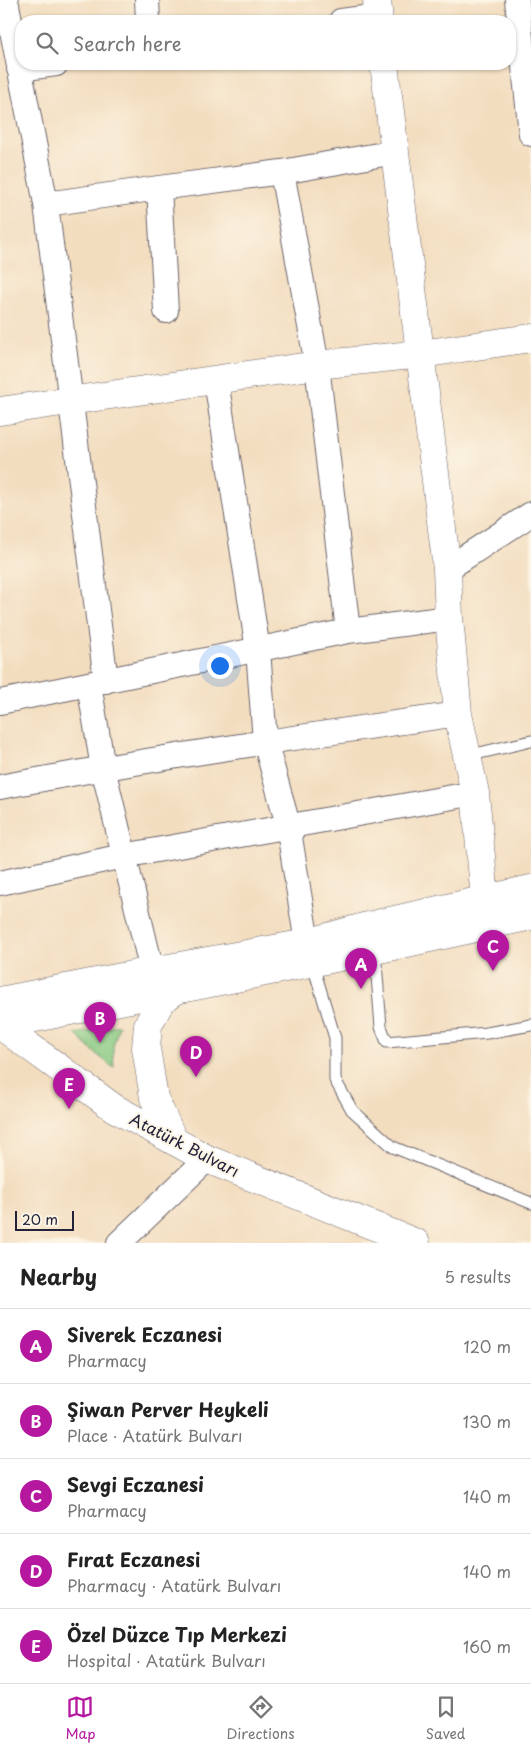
<!DOCTYPE html>
<html lang="en">
<head>
<meta charset="utf-8">
<style>
	:root { --surface:#fff; --page:#f2f2f2; --text:#222; --muted:#767676; --line:#e0e0e0; --accent:#b5179e }
	body { margin:0; font-family:"Playpen Sans",sans-serif; background:var(--page); color:var(--text) }
	.scale { position:absolute; left:15px; bottom:12px; width:59px; box-sizing:border-box; padding-left:5px; border:2px solid #22223b; border-top:0; font-size:14px; line-height:18px; white-space:nowrap; color:#22223b; -webkit-text-stroke:4px #fcf5e5; paint-order:stroke }
	.you { position:absolute; left:219px; top:665px; width:18px; height:18px; margin:-12px; border:4px solid #fff; border-radius:50%; background:#1a73e8; box-shadow:0 0 0 8px #1a73e833 }
	.badge { display:grid; place-items:center; width:32px; height:32px; border-radius:50%; background:var(--accent); color:#fff; font-size:16px; font-weight:700 }
	.pin { position:absolute; translate:-50% -41px; filter:drop-shadow(0 1px 2px #0008) }
	.pin::after { content:''; position:absolute; top:26px; width:18px; height:15px; background:inherit; clip-path:polygon(0 0,100% 0,50% 100%) }
	.list { margin:0; padding:0; list-style:none }
	h2 { display:flex; justify-content:space-between; align-items:center; height:65px; margin:0; padding:0 20px; font-size:21px }
	h2 small { font-size:16px; font-weight:400; color:var(--muted) }
	.list li { display:grid; grid-template-columns:32px 1fr auto; gap:15px; align-items:center; box-sizing:border-box; height:75px; padding:0 20px; border-top:1px solid var(--line) }
	.list b { display:block; font-size:19px; white-space:nowrap }
	.list p { margin:0; font-size:16px; white-space:nowrap; color:var(--muted) }
	.list em { font-size:16px; font-style:normal; color:var(--muted) }
	.icon { flex:none; width:28px; height:28px; fill:none; stroke:currentColor; stroke-width:2; stroke-linecap:round; stroke-linejoin:round }
	.map { position:relative; flex:none; width:531px; height:1243px; overflow:hidden }
	.search { position:absolute; background:var(--surface); box-shadow:0 1px 4px #0004; left:15px; right:15px; top:15px; height:55px; display:flex; align-items:center; gap:12px; box-sizing:border-box; padding:0 18px; border-radius:20px; color:var(--muted); font-size:19px }
	.sheet { height:440px; background:var(--surface) }
	nav { display:flex; justify-content:space-around; align-items:center; box-sizing:border-box; height:70px; border-top:1px solid var(--line); background:var(--surface); font-size:14px; color:var(--muted) }
	nav a { display:grid; justify-items:center; gap:2px }
	nav .on { color:var(--accent) }
	.map>svg:first-child { display:block }
	.green { fill:#88c982; stroke:#55765e }
	.lines { fill:none; stroke-linecap:round; stroke-linejoin:round }
	.service-casing { stroke:#6b6369; stroke-width:13 }
	.minor-casing { stroke:#6b6369; stroke-width:26 }
	.tertiary-casing { stroke:#6b6369; stroke-width:29 }
	.secondary-casing { stroke:#6b6369; stroke-width:29 }
	.service { stroke:#fff; stroke-width:11 }
	.minor { stroke:#fff; stroke-width:24 }
	.tertiary { stroke:#fff; stroke-width:28 }
	.secondary { stroke:#fff; stroke-width:28 }
	.labels { text-anchor:middle; dominant-baseline:central; stroke-width:4; stroke-linejoin:round; paint-order:stroke }
	.street-label { font-size:16px; fill:#22223b; stroke:#fcf5e5 }
</style>
</head>
<body>
<div class="map">
<svg width="531" height="1243" viewBox="0 0 531 1243">
	<rect width="100%" height="100%" fill="#fcf5e5"/>
	<filter id="ink" filterUnits="userSpaceOnUse"><feTurbulence type="fractalNoise" baseFrequency=".02" numOctaves="2"/><feDisplacementMap in="SourceGraphic" scale="10" xChannelSelector="R" yChannelSelector="G"/><feConvolveMatrix kernelMatrix="1 2 1 2 8 2 1 2 1" color-interpolation-filters="sRGB"/></filter>
	<filter id="wash" filterUnits="userSpaceOnUse"><feTurbulence type="fractalNoise" baseFrequency=".0096" numOctaves="4" result="noise"/><feDisplacementMap in="SourceGraphic" scale="20" xChannelSelector="R" yChannelSelector="G"/><feGaussianBlur stdDeviation="1.12" result="paint"/><feColorMatrix in="noise" values="0 0 0 0 0 0 0 0 0 0 0 0 0 0 0 0 0 1.4 0 .05"/><feComposite in="paint" operator="in"/></filter>
	<g filter="url(#wash)">
		<rect width="100%" height="100%" fill="#f3ddbf"/>
		<path class="green" d="M119,1025L113,1047L114,1068L95,1053L75,1034Z"/>
	</g>
	<g filter="url(#ink)">
		<g class="lines">
			<g class="service-casing">
				<path id="service" d="M467,756L531,741
					M375,950L381,1027L387,1042L487,1033L531,1025
					M312,962L335,1038V1080L352,1110L393,1147L531,1203"/>
			</g>
			<g class="minor-casing">
				<path id="minor" d="M6,0L46,204L106,681
					M147,0L148,21
					M517,0L531,134
					M341,21L379,16
					M19,69L56,64
					M282,172L317,365L348,631
					M159,188L166,311
					M46,204L159,188L282,172L395,152
					M216,380L258,650L265,741L288,825L307,943
					M447,569L531,514
					M89,684L103,768L152,971
					M0,702L348,631L449,618
					M0,787C152,758 305,736 458,714
					M0,883L123,856L475,793
					M119,1243L207,1159"/>
			</g>
			<g class="tertiary-casing">
				<path id="tertiary" d="M377,0L379,21
					M384,64L447,569L449,618L458,714L475,793L485,899
					M0,411L317,365L421,354L531,338"/>
			</g>
			<g class="secondary-casing">
				<path id="secondary" d="M0,1001L152,971L307,943L364,927L531,889
					M0,1025L375,950L531,916
					M0,1025L114,1108L207,1159L416,1243
					M174,1141L154,1098L146,1048L148,1025L161,1001L176,990"/>
			</g>
			<use href="#service" class="service"/>
			<use href="#minor" class="minor"/>
			<use href="#tertiary" class="tertiary"/>
			<use href="#secondary" class="secondary"/>
		</g>
	</g>
	<g class="labels">
		<g class="street-label">
			<text transform="translate(185 1144) rotate(27)">Atatürk Bulvarı</text>
		</g>
	</g>
</svg>
<div class="scale">20 m</div>
<div class="you"></div>
<div class="pin badge" style="left:361px;top:989px">A</div>
<div class="pin badge" style="left:100px;top:1043px">B</div>
<div class="pin badge" style="left:493px;top:971px">C</div>
<div class="pin badge" style="left:196px;top:1077px">D</div>
<div class="pin badge" style="left:69px;top:1109px">E</div>
<div class="search"><svg class="icon" aria-label="search" viewBox="0 0 24 24"><circle cx="10" cy="10" r="6"/><path d="M15 15l6 6"/></svg>Search here</div>
</div>
<section class="sheet">
<h2>Nearby<small>5 results</small></h2>
<ul class="list">
<li><span class="badge">A</span><div><b>Siverek Eczanesi</b><p>Pharmacy</p></div><em>120 m</em></li>
<li><span class="badge">B</span><div><b>Şiwan Perver Heykeli</b><p>Place · Atatürk Bulvarı</p></div><em>130 m</em></li>
<li><span class="badge">C</span><div><b>Sevgi Eczanesi</b><p>Pharmacy</p></div><em>140 m</em></li>
<li><span class="badge">D</span><div><b>Fırat Eczanesi</b><p>Pharmacy · Atatürk Bulvarı</p></div><em>140 m</em></li>
<li><span class="badge">E</span><div><b>Özel Düzce Tıp Merkezi</b><p>Hospital · Atatürk Bulvarı</p></div><em>160 m</em></li>
</ul>
</section>
<nav>
<a class="on"><svg class="icon" aria-label="map" viewBox="0 0 24 24"><path d="M3 6l6-2 6 2 6-2v14l-6 2-6-2-6 2zM9 4v14M15 6v14"/></svg>Map</a>
<a><svg class="icon" aria-label="directions" viewBox="0 0 24 24"><path d="M12 3l9 9-9 9-9-9zM9 14v-3h6M13 9l2 2-2 2"/></svg>Directions</a>
<a><svg class="icon" aria-label="saved" viewBox="0 0 24 24"><path d="M7 4h10v16l-5-4-5 4z"/></svg>Saved</a>
</nav>
</body>
</html>
